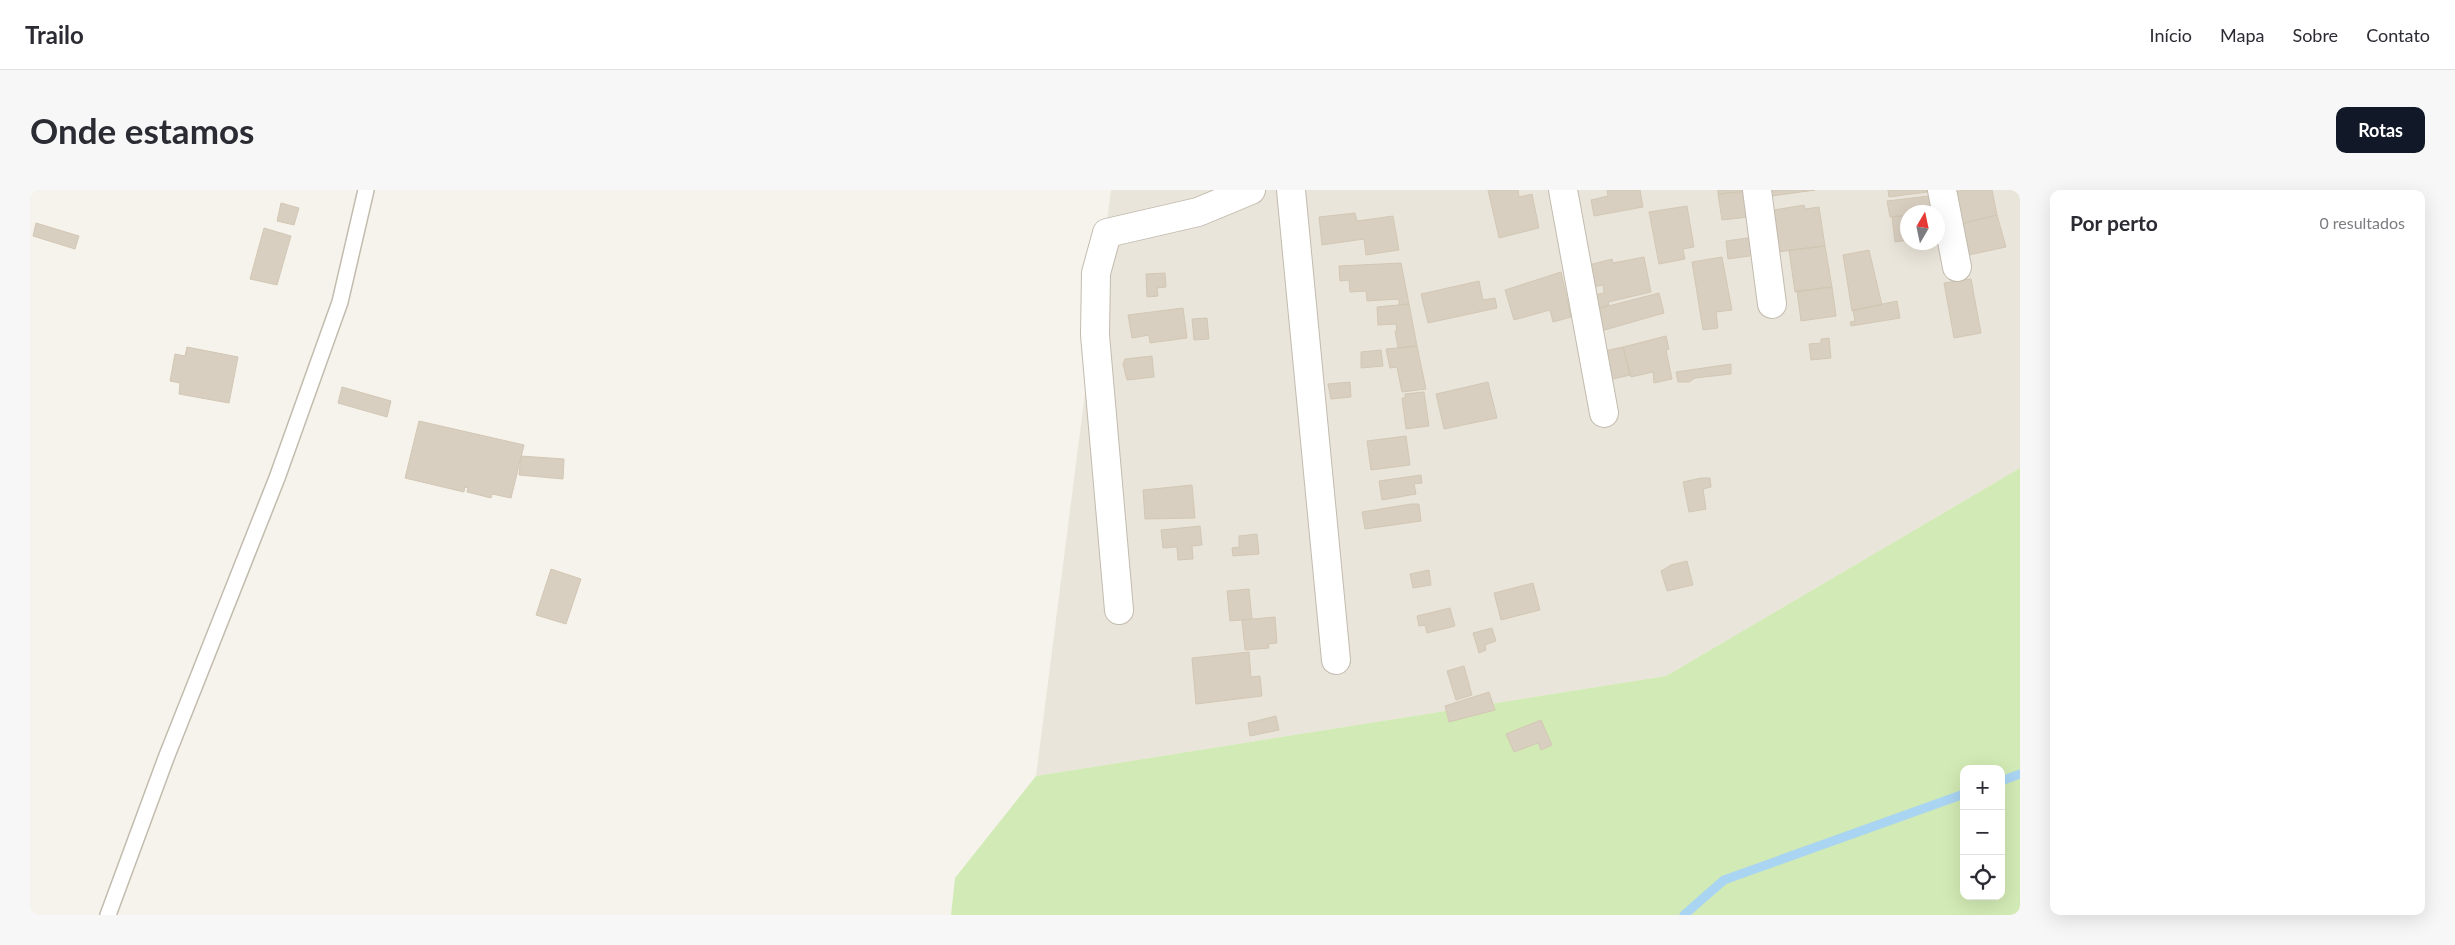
<!DOCTYPE html>
<html lang="pt">
<head>
<meta charset="utf-8">
<style>
	:root { --surface:#fff; --page:#f7f7f7; --text:#2b2b33; --muted:#7c7c81; --line:#e1e1e2; --accent:#111827 }
	body { margin:0; font-family:Lato,sans-serif; background:var(--page); color:var(--text) }
	.controls { position:absolute; right:15px; bottom:15px; display:grid; overflow:hidden; border-radius:10px; box-shadow:0 5px 20px #0002 }
	.controls button { width:45px; height:45px; display:grid; place-items:center; padding:0; border:0; border-bottom:1px solid var(--line); background:var(--surface); color:var(--text); font:25px sans-serif }
	.compass { position:absolute; left:1870px; top:15px; width:45px; height:45px; border-radius:50%; background:var(--surface); box-shadow:0 5px 20px #0002; rotate:9deg }
	.list { margin:0; padding:0; list-style:none }
	h2 { display:flex; justify-content:space-between; align-items:center; height:65px; margin:0; padding:0 20px; font-size:21px }
	h2 small { font-size:16px; font-weight:400; color:var(--muted) }
	.icon { flex:none; width:28px; height:28px; fill:none; stroke:currentColor; stroke-width:2; stroke-linecap:round; stroke-linejoin:round }
	.map { position:relative; flex:none; width:1990px; height:725px; overflow:hidden; border-radius:10px }
	header { display:flex; align-items:center; gap:30px; box-sizing:border-box; height:70px; padding:0 25px; background:var(--surface); border-bottom:1px solid var(--line) }
	header strong { font-size:24px }
	nav { display:flex; gap:28px; margin-inline-start:auto; font-size:18px }
	.intro { display:flex; align-items:center; justify-content:space-between; box-sizing:border-box; height:120px; padding:0 30px }
	h1 { margin:0; font-size:35px }
	.button { padding:12px 22px; border-radius:10px; background:var(--accent); color:#fff; font-size:18px; font-weight:700 }
	main { display:flex; gap:30px; padding:0 30px }
	aside { flex:1; background:var(--surface); border-radius:10px; box-shadow:0 5px 20px #0002 }
	.map>svg:first-child { display:block }
	.residential { fill:#eae5da; fill-rule:evenodd }
	.green { fill:#d2eab5; fill-rule:evenodd }
	.lines { fill:none; stroke-linecap:round; stroke-linejoin:round }
	.stream { stroke:#a9d4f2; stroke-width:9 }
	.building { fill:#d8cfc1; stroke:#d3c7b4 }
	.service-casing { stroke:#c2bbae; stroke-width:18 }
	.minor-casing { stroke:#c2bbae; stroke-width:30 }
	.service { stroke:#fff; stroke-width:15 }
	.minor { stroke:#fff; stroke-width:28 }
</style>
</head>
<body>
<header>
<strong>Trailo</strong>
<nav><a>Início</a><a>Mapa</a><a>Sobre</a><a>Contato</a></nav>
</header>
<div class="intro"><h1>Onde estamos</h1><a class="button">Rotas</a></div>
<main>
<div class="map">
<svg width="1990" height="725" viewBox="0 0 1990 725">
	<rect width="100%" height="100%" fill="#f6f3ec"/>
	<path class="residential" d="M1081,0H1990V278L1636,486L1006,586ZM1878,22H1908V52H1878Z"/>
	<path class="green" d="M1990,278V725H921L925,688L1006,586L1636,486ZM1934,579H1971V706H1934Z"/>
	<g class="lines">
		<path class="stream" d="M1971,591L1990,584
			M1654,725L1694,690L1934,604"/>
	</g>
	<path class="building" d="M1458,0H1488L1489,7L1502,4L1509,38L1469,48Z
		M1577,0H1610L1613,17L1564,26L1561,10L1578,6Z
		M1688,0H1725L1688,4Z
		M1741,0H1785L1742,6Z
		M1858,0H1897V2L1859,7Z
		M1936,0H1962L1967,25L1923,36L1916,3Z
		M1723,1L1728,26L1692,30L1688,4Z
		M1899,6L1902,21L1878,22V25L1860,27L1857,11Z
		M251,13L269,18L264,35L247,31Z
		M1774,15L1775,19L1789,17L1795,56L1748,62L1744,20Z
		M1657,16L1664,57L1653,59L1655,69L1629,74L1619,22Z
		M1325,23L1327,31L1363,26L1369,60L1336,65L1334,49L1292,55L1289,27Z
		M1878,25V50L1865,52L1862,27Z
		M1967,25L1976,57L1934,66L1923,36Z
		M6,33L49,46L45,59L3,46Z
		M234,38L261,46L247,95L220,89Z
		M1731,46L1734,64L1698,69L1696,51Z
		M1795,56L1802,97L1765,102L1759,60Z
		M1839,60L1852,115L1822,121L1813,65Z
		M1614,67L1621,102L1578,112L1579,115L1566,119L1563,105L1574,103L1573,95L1563,97L1559,75L1582,69L1583,73Z
		M1692,67L1702,120L1686,122L1688,138L1673,140L1662,72Z
		M1371,73L1379,114L1369,115V109L1337,111L1336,101L1320,102L1319,90L1310,91L1309,76Z
		M1531,82L1541,127L1523,132L1520,120L1484,130L1475,100Z
		M1135,83L1136,97L1127,98L1128,106L1117,107L1116,84Z
		M1941,89L1951,143L1924,148L1914,93Z
		M1449,91L1453,110L1465,108L1467,118L1398,133L1391,104Z
		M1802,97L1806,126L1771,131L1767,101Z
		M1629,103L1634,123L1571,141L1567,119Z
		M1867,111L1870,128L1821,136L1820,132L1825,131L1823,120Z
		M1379,114L1387,156L1368,158L1365,141H1367L1366,134L1348,135L1347,117Z
		M1153,118L1157,148L1120,153L1119,145L1102,148L1098,125Z
		M1177,128L1179,149L1164,150L1162,129Z
		M1636,146L1639,159L1636,160L1642,189L1624,193L1623,182L1601,187L1593,157Z
		M1799,148L1801,168L1781,170L1779,154L1791,153V149Z
		M1387,156L1396,199L1372,202L1367,177L1360,178L1356,159Z
		M157,157L208,167L199,213L149,204L150,193L140,191L145,164L155,166Z
		M1593,157L1600,185L1579,190L1574,161Z
		M1351,160L1353,176L1331,178V162Z
		M1122,166L1124,187L1097,190L1093,174L1095,169Z
		M1701,174V184L1665,188L1659,192H1648L1646,182Z
		M1320,192L1321,207L1301,209L1298,194Z
		M1458,192L1467,228L1414,239L1406,204Z
		M312,197L361,211L357,227L308,213Z
		M1394,202L1399,236L1376,239L1372,208H1375V204Z
		M389,231L494,255L481,308L462,304L461,308L437,302L438,298L435,297L434,302L375,288Z
		M1376,246L1380,275L1341,280L1337,251Z
		M491,266L534,269L533,289L489,285Z
		M1391,285L1392,293L1384,294L1386,304L1352,310L1349,291Z
		M1671,288H1680L1681,297L1673,299L1676,319L1659,322L1653,292Z
		M1162,295L1165,328L1115,329L1113,300Z
		M1381,314H1389L1391,331L1335,339L1332,322Z
		M1170,336L1172,355L1162,356L1163,369L1148,370L1147,357L1133,358L1131,340Z
		M1227,344L1229,364L1203,366L1202,358L1209,357V346Z
		M1657,371L1663,395L1637,401L1631,381L1641,375Z
		M521,379L551,389L536,434L506,425Z
		M1399,380L1401,395L1383,398L1380,384Z
		M1503,393L1510,420L1471,430L1464,403Z
		M1219,399L1222,429L1200,431L1197,401Z
		M1420,418L1425,436L1397,443L1395,435L1389,436L1387,426Z
		M1245,427L1247,453L1238,454L1239,458L1215,460L1212,430Z
		M1462,438L1466,451L1455,455L1456,460L1449,463L1443,443Z
		M1219,462L1221,487L1230,486L1232,506L1166,514L1162,468Z
		M1434,476L1442,505L1426,510L1417,481Z
		M1459,502L1465,520L1419,532L1415,516Z
		M1246,526L1249,540L1220,546L1218,533Z
		M1511,530L1522,555L1511,560L1508,553L1484,562L1476,544Z"/>
	<g class="lines">
		<g class="service-casing">
			<path id="service" d="M78,725L136,568L247,288L310,112L336,0"/>
		</g>
		<g class="minor-casing">
			<path id="minor" d="M1261,0L1306,470
				M1533,0L1574,223
				M1727,0L1742,114
				M1912,0L1927,77
				M1089,420L1065,145L1066,83L1077,43L1168,22L1221,0"/>
		</g>
		<use href="#service" class="service"/>
		<use href="#minor" class="minor"/>
	</g>
</svg>
<div class="controls">
<button>+</button>
<button>−</button>
<button><svg class="icon" aria-label="locate" viewBox="0 0 24 24"><circle cx="12" cy="12" r="6"/><path d="M12 2v4M12 18v4M2 12h4M18 12h4"/></svg></button>
</div>
<svg class="compass" viewBox="-18 -18 36 36"><path d="M0-13l5 13h-10z" fill="#e53935"/><path d="M0 13l5-13h-10z" fill="#7c7c81"/></svg>
</div>
<aside>
<h2>Por perto<small>0 resultados</small></h2>
<ul class="list">
</ul>
</aside>
</main>
</body>
</html>
